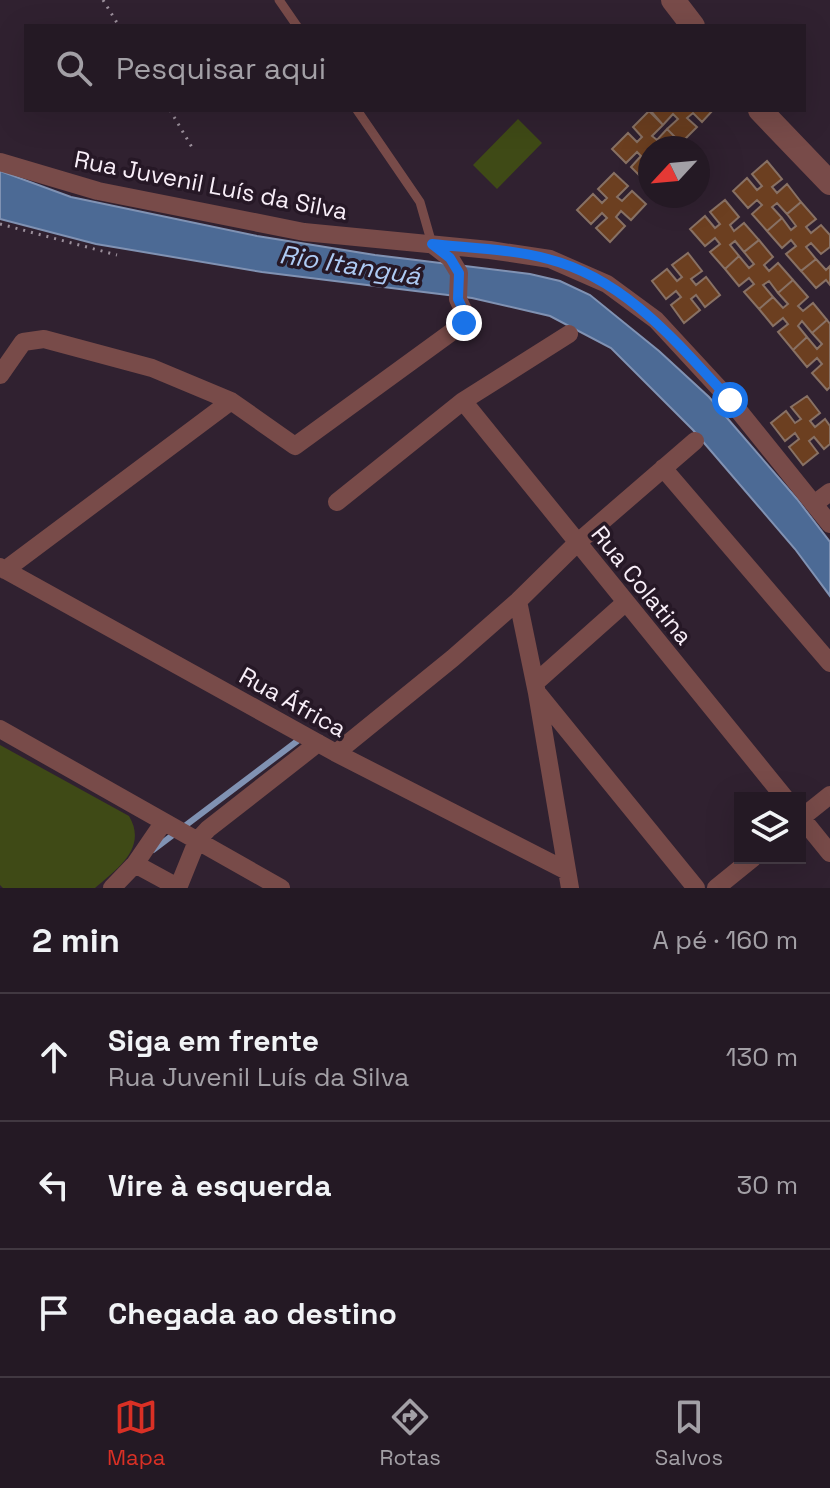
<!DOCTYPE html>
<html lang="pt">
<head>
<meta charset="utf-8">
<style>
	:root { --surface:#241924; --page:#302631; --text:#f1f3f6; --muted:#a3a0a6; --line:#413841; --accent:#d93025 }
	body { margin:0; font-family:"Space Grotesk",sans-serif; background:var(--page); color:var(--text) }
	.controls { position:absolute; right:24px; bottom:24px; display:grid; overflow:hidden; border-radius:0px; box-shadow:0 8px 32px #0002 }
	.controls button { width:72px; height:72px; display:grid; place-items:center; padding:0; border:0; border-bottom:2px solid var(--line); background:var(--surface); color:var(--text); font:40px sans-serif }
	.compass { position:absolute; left:638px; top:136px; width:72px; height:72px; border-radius:50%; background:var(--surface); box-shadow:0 8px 32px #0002; rotate:244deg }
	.stop { position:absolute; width:24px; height:24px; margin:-18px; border:6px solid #1a73e8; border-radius:50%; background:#fff }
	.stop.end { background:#1a73e8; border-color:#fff; box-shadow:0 2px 8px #0008 }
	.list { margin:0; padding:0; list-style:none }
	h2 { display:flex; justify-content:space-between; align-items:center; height:104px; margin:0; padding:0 32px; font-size:34px }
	h2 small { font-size:26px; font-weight:400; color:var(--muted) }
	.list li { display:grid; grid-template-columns:52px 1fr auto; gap:24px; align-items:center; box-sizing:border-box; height:128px; padding:0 32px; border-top:2px solid var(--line) }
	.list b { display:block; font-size:30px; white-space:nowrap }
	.list p { margin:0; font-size:26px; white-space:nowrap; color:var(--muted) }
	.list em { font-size:26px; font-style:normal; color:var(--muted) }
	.icon { flex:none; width:44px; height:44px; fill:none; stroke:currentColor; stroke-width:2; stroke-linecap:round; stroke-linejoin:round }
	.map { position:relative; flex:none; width:830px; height:888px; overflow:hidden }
	.search { position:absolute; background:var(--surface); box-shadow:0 8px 32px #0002; left:24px; right:24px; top:24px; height:88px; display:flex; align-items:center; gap:20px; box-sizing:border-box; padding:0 28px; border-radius:0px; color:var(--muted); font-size:30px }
	.sheet { height:488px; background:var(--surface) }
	nav { display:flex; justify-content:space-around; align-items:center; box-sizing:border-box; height:112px; border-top:2px solid var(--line); background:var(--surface); font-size:22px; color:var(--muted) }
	nav a { display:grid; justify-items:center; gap:4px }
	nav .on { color:var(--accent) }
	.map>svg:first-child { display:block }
	.green { fill:#3f4a16 }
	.water { fill:#4c6a95; stroke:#8092b3; stroke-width:2 }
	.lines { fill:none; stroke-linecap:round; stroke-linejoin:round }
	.stream { stroke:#8092b3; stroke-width:6 }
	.building { fill:#6c3f20; stroke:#887164; stroke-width:2 }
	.path { stroke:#9b8f9b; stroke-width:3; stroke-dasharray:2 6; stroke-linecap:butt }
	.service { stroke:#784b49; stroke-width:9 }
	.minor { stroke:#784b49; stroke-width:18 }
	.tertiary { stroke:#784b49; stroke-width:24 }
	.route { stroke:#1a73e8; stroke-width:10 }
	.labels { text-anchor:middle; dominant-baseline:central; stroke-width:7; stroke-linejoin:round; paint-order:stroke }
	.street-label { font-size:24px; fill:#f8eef8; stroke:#261826 }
	.water-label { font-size:26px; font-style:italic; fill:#aecaf3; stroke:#261826 }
</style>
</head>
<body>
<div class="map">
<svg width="830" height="888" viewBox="0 0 830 888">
	<rect width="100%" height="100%" fill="#302130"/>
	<path class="green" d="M518,119L542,143L497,189L473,165Z
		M0,745L129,816C148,848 117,869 95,888H3L0,885Z"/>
	<path class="water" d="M0,171L71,197L257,236L375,255L530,274L560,281L590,295L659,351L709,397L797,499L830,542V596L795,549L693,430L611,348L550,316L472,298L262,272L96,244L0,219Z"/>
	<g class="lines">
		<path class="stream" d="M153,850L300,739"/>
	</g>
	<path class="building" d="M650,110H713L702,122L693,113L687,118L697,127L681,143L667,129L678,119L673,114L663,125Z
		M649,111L663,125L652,136L657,140L667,129L681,143L676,148H650V175L645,181L631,167L641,156L637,152L626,163L612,149L628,133L637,142L642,137L633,127Z
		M767,161L782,179L772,187L777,193L787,184L801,202L787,214L777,203L772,207L782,218L767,231L752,214L762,205L757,200L748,208L733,191L747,178L757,190L762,186L752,174Z
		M614,173L628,186L617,197L622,201L632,191L646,204L631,220L621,211L616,217L625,226L610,242L596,228L607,218L602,213L591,224L577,210L593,194L602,203L607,198L598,189Z
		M725,200L739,217L730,225L734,231L744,223L759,240L744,252L735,241L730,245L739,256L725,269L710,252L720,244L715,238L705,246L690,229L705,216L715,228L720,224L710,212Z
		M801,202L816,219L806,227L811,233L821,225L830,235V247L821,254L811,243L806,247L816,259L801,271L786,254L796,246L791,240L782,248L767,231L782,218L791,230L796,226L787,214Z
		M759,240L773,257L764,265L769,271L778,263L793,280L778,293L769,281L763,285L773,297L759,309L744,292L754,284L749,278L739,286L725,269L739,256L749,268L754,264L744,252Z
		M688,253L702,271L691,279L696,285L706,277L720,295L705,307L696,295L691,299L700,310L684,323L671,305L681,297L676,291L666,299L652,281L667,269L677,281L682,277L672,265Z
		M816,259L826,270L830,266V285L826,280L816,288L801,271Z
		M793,280L808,297L798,306L803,311L813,303L827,320L812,333L802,321L798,326L807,337L793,350L778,332L788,324L783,318L773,326L759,309L773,297L783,308L788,304L778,293Z
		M827,320L830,324V387L827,390L812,373L822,364L817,358L807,367L793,350L807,337L817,349L822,344L812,333Z
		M807,396L820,413L810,421L815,427L825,419L830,426V444L824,449L814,437L809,441L818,453L803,465L789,447L799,439L795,433L785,441L771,423L786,411L795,423L801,419L791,407Z"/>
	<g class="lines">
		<path class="path" d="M103,0L119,26
			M170,110L193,149
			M0,224L117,255"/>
		<path class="service" d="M279,0L297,26
			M357,110L420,202L432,244"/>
		<path class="minor" d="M0,162L98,191L304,232L490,250L550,259L607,284L656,320L730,400L830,524
			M0,375L23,342L44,339L152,368L231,401L295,446L464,323V312L458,299L459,273L450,258L433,245
			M463,401L785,798
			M663,468L830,663
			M337,502L463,401L569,334
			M814,504L830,492
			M0,567L336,753L567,871
			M5,570L231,401
			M518,601L537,693L570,888
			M535,683L626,602
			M539,695L696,888
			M0,729L281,888
			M336,753L453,658L518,601L577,543L695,441
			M800,816L830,853
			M800,819L830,795
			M135,864L179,888
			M112,888L135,864L163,823
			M178,888L197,841L208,829L318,743
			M716,888L753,858"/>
		<path class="tertiary" d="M673,0L693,26
			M760,110L830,183"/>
	</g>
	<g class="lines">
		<path class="route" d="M464,323V312L458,299L459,273L450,258L432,244C470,248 511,249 548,259C626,279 678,344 730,400"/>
	</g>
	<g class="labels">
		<g class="street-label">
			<text transform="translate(211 185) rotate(11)">Rua Juvenil Luís da Silva</text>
			<text transform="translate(642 585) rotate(51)">Rua Colatina</text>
			<text transform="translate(293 702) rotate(29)">Rua África</text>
		</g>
		<g class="water-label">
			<text transform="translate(350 265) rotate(9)">Rio Itanguá</text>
		</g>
	</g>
</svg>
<div class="controls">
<button><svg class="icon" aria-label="layers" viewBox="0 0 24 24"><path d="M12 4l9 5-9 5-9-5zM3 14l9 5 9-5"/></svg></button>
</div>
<svg class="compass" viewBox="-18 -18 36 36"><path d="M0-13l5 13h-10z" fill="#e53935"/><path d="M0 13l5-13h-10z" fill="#a3a0a6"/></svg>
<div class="stop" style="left:730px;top:400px"></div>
<div class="stop end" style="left:464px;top:323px"></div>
<div class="search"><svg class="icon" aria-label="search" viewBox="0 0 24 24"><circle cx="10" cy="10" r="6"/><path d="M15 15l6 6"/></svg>Pesquisar aqui</div>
</div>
<section class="sheet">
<h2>2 min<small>A pé · 160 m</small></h2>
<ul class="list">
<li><svg class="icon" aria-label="ahead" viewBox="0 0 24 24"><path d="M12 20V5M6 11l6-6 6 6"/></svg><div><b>Siga em frente</b><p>Rua Juvenil Luís da Silva</p></div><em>130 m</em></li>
<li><svg class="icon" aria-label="left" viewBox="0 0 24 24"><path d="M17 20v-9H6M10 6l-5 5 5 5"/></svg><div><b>Vire à esquerda</b></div><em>30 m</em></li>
<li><svg class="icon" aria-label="arrive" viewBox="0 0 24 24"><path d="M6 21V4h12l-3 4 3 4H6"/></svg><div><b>Chegada ao destino</b></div></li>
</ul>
</section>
<nav>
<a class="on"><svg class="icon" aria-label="map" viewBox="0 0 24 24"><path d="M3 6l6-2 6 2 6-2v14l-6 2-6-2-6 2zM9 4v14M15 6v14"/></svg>Mapa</a>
<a><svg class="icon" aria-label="directions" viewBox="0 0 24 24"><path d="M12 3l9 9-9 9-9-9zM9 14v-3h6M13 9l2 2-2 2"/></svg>Rotas</a>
<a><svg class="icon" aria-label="saved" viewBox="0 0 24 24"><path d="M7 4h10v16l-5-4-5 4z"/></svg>Salvos</a>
</nav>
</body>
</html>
